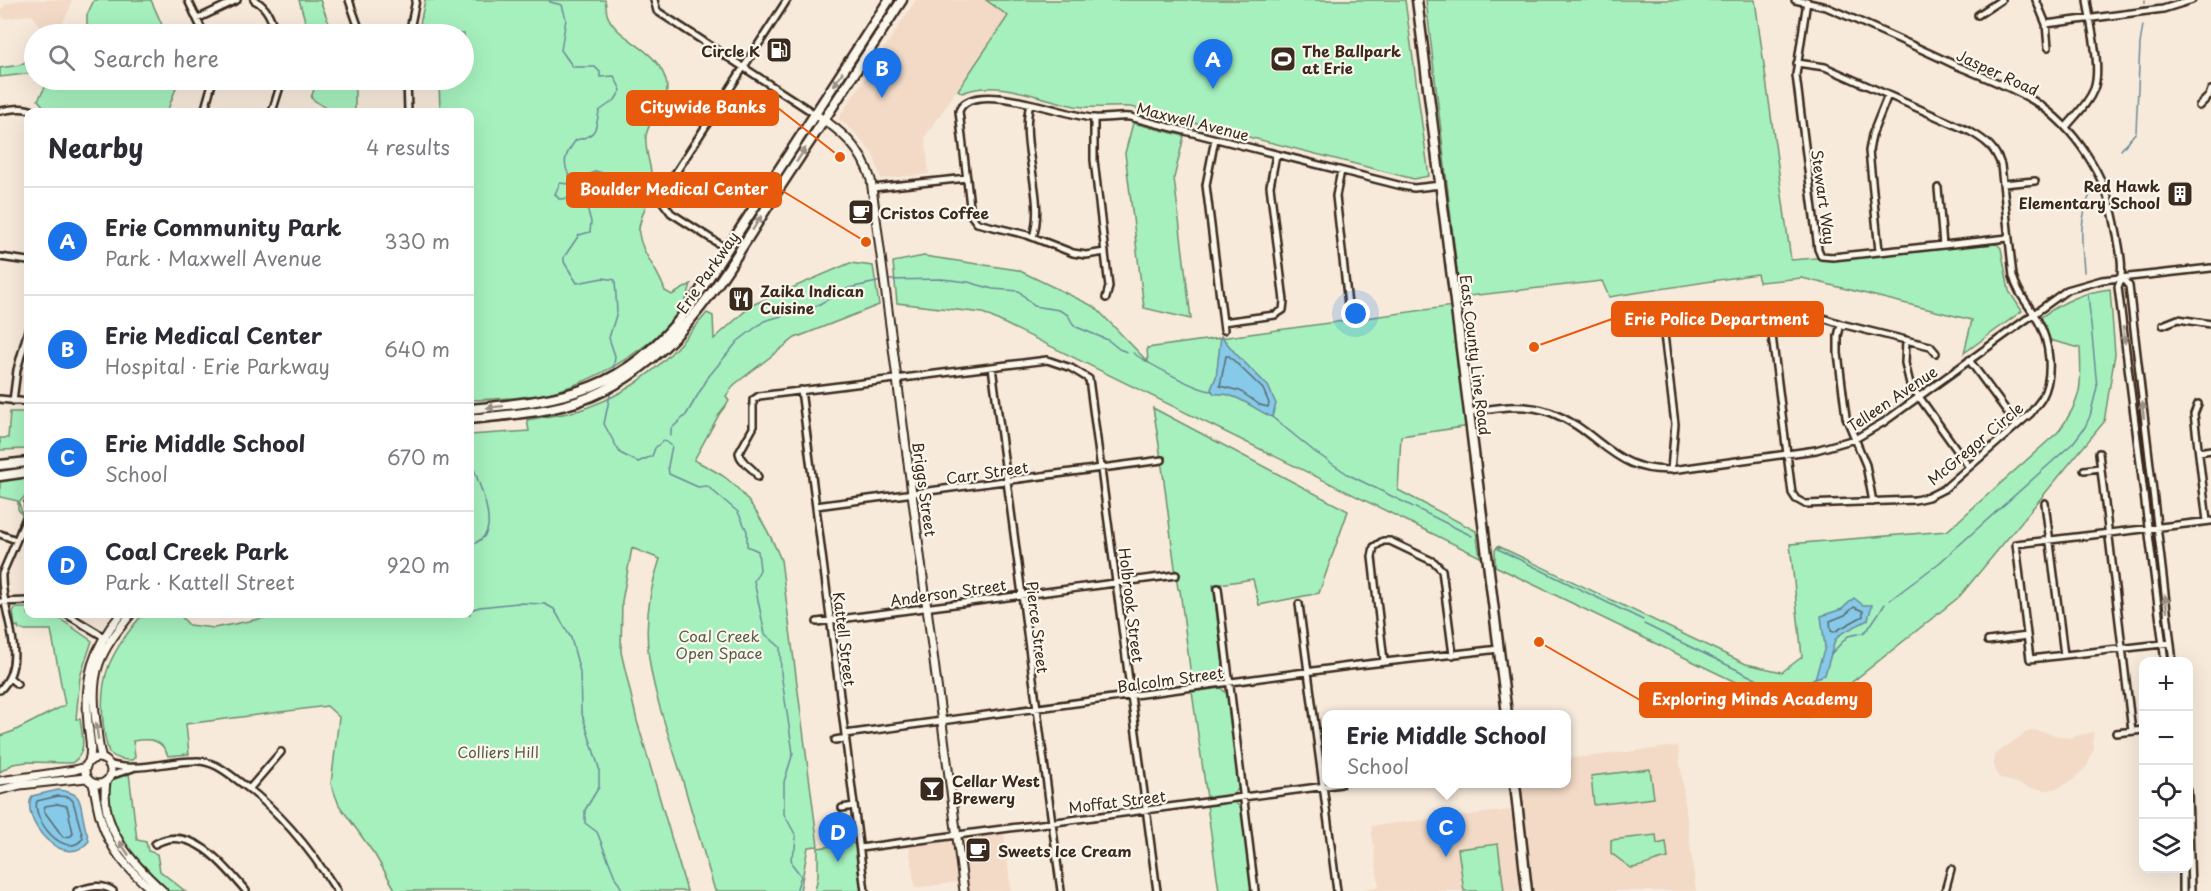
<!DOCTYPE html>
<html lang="en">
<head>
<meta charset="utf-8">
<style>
	:root { --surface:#fff; --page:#f2f2f3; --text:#2b2b33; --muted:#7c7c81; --line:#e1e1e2; --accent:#1a73e8 }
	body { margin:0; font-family:"Playpen Sans",sans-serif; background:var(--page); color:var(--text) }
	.controls { position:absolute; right:18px; bottom:18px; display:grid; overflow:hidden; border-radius:12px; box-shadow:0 6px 24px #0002 }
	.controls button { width:54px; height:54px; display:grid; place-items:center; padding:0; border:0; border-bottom:2px solid var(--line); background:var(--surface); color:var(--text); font:30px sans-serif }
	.you { position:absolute; left:1356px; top:314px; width:21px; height:21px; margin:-15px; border:4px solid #fff; border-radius:50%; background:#1a73e8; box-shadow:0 0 0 9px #1a73e833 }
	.badge { display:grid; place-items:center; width:39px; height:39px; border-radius:50%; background:var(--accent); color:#fff; font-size:20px; font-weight:700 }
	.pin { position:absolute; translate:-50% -50px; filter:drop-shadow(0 2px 3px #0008) }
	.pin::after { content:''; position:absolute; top:32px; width:21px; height:18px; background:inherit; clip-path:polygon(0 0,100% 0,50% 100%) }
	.popup { position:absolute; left:1322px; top:710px; width:249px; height:78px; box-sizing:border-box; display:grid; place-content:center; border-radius:12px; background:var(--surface); filter:drop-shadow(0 2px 4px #0005); font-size:20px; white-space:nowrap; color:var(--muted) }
	.popup b { font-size:22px; color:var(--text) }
	.popup::after { content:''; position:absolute; left:50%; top:100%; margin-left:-12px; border:12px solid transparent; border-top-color:var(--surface) }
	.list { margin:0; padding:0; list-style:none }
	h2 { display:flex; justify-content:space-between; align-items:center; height:78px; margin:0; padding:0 24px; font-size:26px }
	h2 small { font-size:20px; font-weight:400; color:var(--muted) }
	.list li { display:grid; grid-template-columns:39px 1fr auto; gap:18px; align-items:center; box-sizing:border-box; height:108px; padding:0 24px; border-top:2px solid var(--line) }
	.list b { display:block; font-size:22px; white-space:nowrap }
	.list p { margin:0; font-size:20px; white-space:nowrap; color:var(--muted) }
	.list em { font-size:20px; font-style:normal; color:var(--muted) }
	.icon { flex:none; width:33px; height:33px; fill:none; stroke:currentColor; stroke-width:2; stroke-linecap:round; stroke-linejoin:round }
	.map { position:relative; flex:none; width:2211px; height:891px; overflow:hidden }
	.search { position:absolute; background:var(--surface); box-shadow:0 6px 24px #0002; left:24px; top:24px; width:450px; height:66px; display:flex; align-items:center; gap:15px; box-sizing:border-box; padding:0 21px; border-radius:33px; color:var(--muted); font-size:22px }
	.panel { position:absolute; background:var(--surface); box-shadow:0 6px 24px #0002; left:24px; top:108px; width:450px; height:510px; border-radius:12px }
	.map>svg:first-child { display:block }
	.built { fill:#f2dac6 }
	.green { fill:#a6f0be; stroke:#708d6e; stroke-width:1.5 }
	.water { fill:#87c9e8; stroke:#698997; stroke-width:1.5 }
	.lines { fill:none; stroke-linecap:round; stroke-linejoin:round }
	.shore { stroke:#596a6f; stroke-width:1.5 }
	.stream { stroke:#698997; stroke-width:1.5 }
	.minor-casing { stroke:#3b2a1e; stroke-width:10 }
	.tertiary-casing { stroke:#3b2a1e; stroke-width:11 }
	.secondary-casing { stroke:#3b2a1e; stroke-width:13 }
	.minor { stroke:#fbf7ec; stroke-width:5 }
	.tertiary { stroke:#fbf7ec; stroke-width:7 }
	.secondary { stroke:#fbf7ec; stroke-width:8 }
	.oneway { fill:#9b9085 }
	.labels { text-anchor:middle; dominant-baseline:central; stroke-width:4.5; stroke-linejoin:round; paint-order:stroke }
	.poi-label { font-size:15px; font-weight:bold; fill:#3b2a1e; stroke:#fbf7ec; text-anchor:start }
	.street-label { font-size:15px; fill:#3b2a1e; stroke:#fbf7ec }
	.park-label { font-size:15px; fill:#565c46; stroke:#fbf7ec }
	.leader { fill:none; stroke:#e8590c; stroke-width:2 }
	.callout-dot { fill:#e8590c; stroke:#fbf7ec; stroke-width:2 }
	.callout { fill:#e8590c; stroke:#e8590c; stroke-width:2 }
	.callout-label { font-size:16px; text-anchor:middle; font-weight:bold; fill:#fff }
</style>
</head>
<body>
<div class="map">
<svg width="2211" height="891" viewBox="0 0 2211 891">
	<rect width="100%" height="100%" fill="#f7eadb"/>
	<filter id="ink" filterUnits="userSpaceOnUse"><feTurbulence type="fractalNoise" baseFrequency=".0167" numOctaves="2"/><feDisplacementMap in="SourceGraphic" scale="12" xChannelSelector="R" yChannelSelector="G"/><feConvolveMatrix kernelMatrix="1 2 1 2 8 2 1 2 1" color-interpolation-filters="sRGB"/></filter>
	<g filter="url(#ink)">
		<path class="built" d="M20,0H72L70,8L60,28L53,34L43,31L33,16L27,15L4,19L2,16L0,11L6,4Z
			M916,0H986L1008,15L925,137L929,174L881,179L873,154L852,130L838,119Z
			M2035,730L2068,738L2093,732L2094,748L2087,766L2073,780L2059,788L2047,790L2030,788L1998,777L1994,766V755L2025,733Z
			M1678,746L1696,891H1534L1519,784H1566V759Z
			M1512,810L1522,891H1350L1379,887L1371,826Z
			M1004,833L1011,891H968L966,881L915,888L909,846Z"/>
		<path class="green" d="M94,0H151L166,34H87V15Z
			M299,0H320L333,34H309Z
			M425,0H605C606,4 606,9 607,14C616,41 657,46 666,81C672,104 649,115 646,136C644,152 653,168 652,185C650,201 637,221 639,234C642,255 659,270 665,291L672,295L691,284C689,291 687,299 683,305C656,349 588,386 538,395C516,399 492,399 470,400V112H440L439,80H464V34H418Z
			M986,0H1405L1429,176L1414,179L1131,107C1112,106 1094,109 1075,106C1038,99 999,78 962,93L958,90L1008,16Z
			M1426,0H1755L1791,260L1997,244L2001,248L2009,291L2022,311L1964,353L1972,320L1802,278L1759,282L1757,274L1609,297L1602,281L1460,297Z
			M32,58L34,60V73L0,77V68L20,65Z
			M49,80H179L167,112H45L44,107L38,100Z
			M317,80H350L355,90V112H331L311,98Z
			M1133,123L1184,136L1174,178L1191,319L1144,308L1125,153Z
			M924,256L1018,270L1095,307L1148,362L1147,348L1453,306L1470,426L1401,436L1398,490L1476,531L1480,557L983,313L897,303L893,262Z
			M850,263L873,266L879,305L795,338L735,384L726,396L729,401L720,413L694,460C704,465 716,471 726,478C751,497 770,533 781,560L818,846L808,847L800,891H715C703,850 691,809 679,768C655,692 632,639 660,559L632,548L622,601L621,652L637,721L687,891H396L375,855L339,805L331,784L339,717L327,706L186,724L189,754L168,756C162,739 150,738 133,741L135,757L132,760C123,760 117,759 109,753C101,727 99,691 109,665C117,646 130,629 143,614H179L189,625L214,628L285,614H470V435L529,431L527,420C546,416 568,415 586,408C643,388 669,357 707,313L713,316L714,339L752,305Z
			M2110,289L2115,354L2104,422L1959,597L1808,717L1495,566V550L1498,546L1746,664L1782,672L1802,657L1790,544L1947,531L2058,432C2082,400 2082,386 2080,348L2050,340L2041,317C2063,302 2083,292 2110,289Z
			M1153,408L1348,511L1319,593L1259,605L1253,579L1213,585L1224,673L1219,681L1192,684L1180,590L1178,589C1169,529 1164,468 1153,408Z
			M10,412H28V449L0,450V438H8Z
			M28,477V496L24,497L19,503L24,518L16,531L22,515L18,509V501L0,497V481Z
			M16,608H28V614H48L60,619L92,641L80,677L76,719H80C82,735 88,753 72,763L27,762L13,764L0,772V736L14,731L65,705L51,630H23L19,629L18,626L15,627L13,611Z
			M1221,688L1227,694L1239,788L1233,795L1207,798L1192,692Z
			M1650,769L1654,798L1594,805L1591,776Z
			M129,773L137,840L146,842L148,851L157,854L160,871L185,891H167C155,879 142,867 131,854C120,840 98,795 112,780C117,775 123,774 129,773Z
			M1234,802L1242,808L1252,891H1219L1207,805Z
			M1656,835L1657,844L1666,842L1668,858C1655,860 1644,867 1631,868L1611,853V840Z
			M852,843L855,844L861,891H815L818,876V848Z
			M1498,844L1504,891H1464L1458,849Z"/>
		<path class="water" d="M1221,336L1236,354L1268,386L1276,404L1272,417C1251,408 1237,392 1214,394L1211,389L1216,377Z
			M1854,598L1863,605H1872L1868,620L1842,633L1835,640L1825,675L1815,678L1825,647L1821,616L1842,609Z
			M58,790C84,793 79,801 84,822C85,829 88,835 89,841C63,873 19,818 32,796Z"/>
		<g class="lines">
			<path class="shore" d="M1226,356H1229L1263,389L1269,403L1268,407L1260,405L1240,391L1220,386Z
				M1854,607L1863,611V616L1834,632L1831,631L1830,621L1845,615Z
				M58,796L69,797L73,801L83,838C66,862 31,819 37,801Z
				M58,804L67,806L73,833L71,836L63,837L44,811L45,806Z"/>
			<path class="stream" d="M549,0L550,2L562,5L566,19L561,50L573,67H595L600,72V77L614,76L621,90L615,100L599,111C596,130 596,136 576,140C565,154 561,163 571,179L568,184L560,183L555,194L559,199L574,198L581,180L596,171L602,173L601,188L585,200L591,222L590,232L579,235L564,257V262L577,283L603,278L615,280L617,312L609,338L615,356L613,373
				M2145,3V0
				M2121,150L2136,132L2140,44L2143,25
				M2084,272C2082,239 2078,227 2090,194
				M887,280L942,279L968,282L993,289L1019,291L1034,306L1059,310L1068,315L1074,326L1108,340L1119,349L1127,352
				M1133,353C1146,362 1198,391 1212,391
				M611,390L604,424L620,453L638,462L652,456L655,448L664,440L672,446L668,466L669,474L698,487L707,486L738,512L747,531V546L758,551L760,570L754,581L765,634L780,647L781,673L793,753L784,782V814L796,836L795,849L791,857L792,864L801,876L796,891
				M1272,417L1315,452L1349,475L1472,536
				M671,436V429L686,415L709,376L738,341L764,321L816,306L849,288L882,281
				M470,546C476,543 482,540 485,535C495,520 479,484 474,469
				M1498,549L1643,620
				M1890,600L1939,563L2073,443L2085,427L2090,416L2097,387L2088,294
				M470,610L480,607L518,603L545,604L554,609L571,638L580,672L581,711L599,768V787L585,810V823L597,832L615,877L623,891
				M1644,624L1772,687L1792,695L1800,691
				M1831,654L1848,636L1863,633L1868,629L1885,604
				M1811,680L1815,678"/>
			<g class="minor-casing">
				<path id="minor" d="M188,0L204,34
					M254,0C268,7 272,20 275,34
					M349,0L361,34
					M654,0L657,11L815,114
					M1795,0L1826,7L1847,16C1883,32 1919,48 1955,65C1981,76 2010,86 2034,101C2076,128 2106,176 2115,224C2118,243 2126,269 2118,287L2165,662
					M2036,0L2046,24L2048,47
					M1807,1L1796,75L1818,249L1821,256L1833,257L2008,238
					M1978,15L2001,0
					M197,19L237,0
					M2046,24L2163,9L2192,0
					M409,34L416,0
					M407,80L408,112
					M1030,104C1019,147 1046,196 1033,237
					M2199,106L2209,96L2211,90
					M0,111C12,109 24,106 35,112
					M204,112L213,80
					M272,112L282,80
					M1094,118V160L1109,287L1106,298
					M2066,127C2076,115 2088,104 2094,89C2102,67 2090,24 2087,0
					M1215,139L1206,185L1224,330
					M1341,171L1336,196L1349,314
					M2003,184L2035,181
					M873,188L967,178
					M1938,188L1943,245
					M727,249L671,213L662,201V194L787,0
					M1879,251L1869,151L1872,135L1888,95
					M1105,252L1086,255L1073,253L1027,235L977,223L971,215L959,111C972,78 1066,116 1092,118C1105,119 1117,116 1130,117L1402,186L1414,188L1441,185
					M0,257L28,261
					M2122,278L2129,286L2173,662
					M1769,312L1792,493L1796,499L1805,504L1915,500L1928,497L1944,489L2031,413C2034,408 2039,403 2042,398C2054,376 2050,342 2038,321C2030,306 2017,293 2013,276L2001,165C1995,147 1985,140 1969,131L1825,67L1797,63
					M1223,322L1275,315L1283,310L1284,301L1270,186L1276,155
					M1841,324L1838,336V353L1846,417L1866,465L1873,502
					M2163,325L2178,319L2211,324
					M1906,340L1905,363L1910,384L1969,467
					M1969,360L2017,425
					M992,367L1061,891
					M801,390L865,891
					M0,399L28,402
					M13,401L17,370L28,330
					M2198,404L2194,414L2207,521
					M1469,412C1497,408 1525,402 1552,413C1602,432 1614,476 1679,469L1816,450L1855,439L1884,422L2067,290L2102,280L2211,268
					M2199,452L2211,450
					M2099,453L2132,731
					M1671,470L1675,424L1663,326L1792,310L1802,311L1841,324L1930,346L1936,353
					M2084,470L2100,468
					M758,477C754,467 741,464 739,453L753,428V400L759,396L1047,360L1071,368L1089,379L1157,891
					M28,503V506
					M2045,503L2064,655
					M816,506L1162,460
					M0,534L16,540
					M1218,588L1255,891
					M0,602L28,601
					M1299,604L1337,891
					M66,614L106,638
					M817,622L1176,575
					M1988,641L2027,636
					M2171,643L2030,659L2016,544L2211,521
					M1384,661L1372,557L1374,547L1383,541H1390L1434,562L1442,570L1453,655
					M10,678L17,684
					M0,690C31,659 0,612 2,574L28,514
					M2116,733L2144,730
					M845,734L1350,666L1499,649
					M835,740L846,738
					M108,764C136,773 166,761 195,761C211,760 224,770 236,779C278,809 309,847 337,891
					M110,776L133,768
					M250,788L281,752
					M2188,791L2191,891
					M842,808L854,806
					M155,844C191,823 225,866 246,891
					M860,848L1341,784
					M2183,868V891
					M77,891C89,887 102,883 113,891
					M1945,891L1951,869"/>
			</g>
			<g class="tertiary-casing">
				<path id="tertiary" d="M815,114C842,131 862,149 871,180L964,891
					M85 771a13 13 0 1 1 26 0a13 13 0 1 1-26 0Z
					M102,759C98,747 98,734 96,722C89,671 100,652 131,614
					M89,761C93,750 89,736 88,724C84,679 92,648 121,614
					M0,781L75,770L85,767
					M106,782C99,828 132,863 163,891
					M93,784C96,795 97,806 100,816C108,849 129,870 153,891
					M0,790L20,785L86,778"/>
			</g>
			<g class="secondary-casing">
				<path id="secondary" d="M1417,0L1507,714
					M470,409C570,399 623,392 689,308L889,0
					M470,419C513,414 563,412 603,391C688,348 730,264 780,187C821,125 861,63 902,0
					M0,465L28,462
					M0,476L28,472
					M1515,784L1527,891"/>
			</g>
			<use href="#minor" class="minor"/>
			<use href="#tertiary" class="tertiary"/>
			<use href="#secondary" class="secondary"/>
		</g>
		<defs><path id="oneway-solid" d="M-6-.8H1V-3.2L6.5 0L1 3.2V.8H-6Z" transform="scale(1.5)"/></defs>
		<g class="oneway">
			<use href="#oneway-solid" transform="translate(838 79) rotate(123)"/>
			<use href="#oneway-solid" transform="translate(801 155) rotate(-57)"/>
			<use href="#oneway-solid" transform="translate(757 223) rotate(-58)"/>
			<use href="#oneway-solid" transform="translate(2124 335) rotate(83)"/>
			<use href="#oneway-solid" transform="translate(495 407) rotate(174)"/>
			<use href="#oneway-solid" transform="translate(2143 410) rotate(-96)"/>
			<use href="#oneway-solid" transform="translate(2166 603) rotate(-97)"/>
			<use href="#oneway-solid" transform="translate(97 731) rotate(-98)"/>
			<use href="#oneway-solid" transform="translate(124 848) rotate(-124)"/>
		</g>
	</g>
	<defs>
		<g id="fuel-square" transform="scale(1.35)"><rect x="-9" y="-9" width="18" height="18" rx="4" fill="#3b2a1e" stroke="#fbf7ec"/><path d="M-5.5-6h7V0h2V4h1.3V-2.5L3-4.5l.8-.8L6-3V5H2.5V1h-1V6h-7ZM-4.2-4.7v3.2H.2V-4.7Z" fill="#fff"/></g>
		<g id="stadium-square" transform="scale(1.35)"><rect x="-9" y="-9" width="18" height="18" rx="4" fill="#3b2a1e" stroke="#fbf7ec"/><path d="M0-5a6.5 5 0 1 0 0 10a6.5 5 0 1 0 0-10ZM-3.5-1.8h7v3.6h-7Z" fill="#fff"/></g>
		<g id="building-square" transform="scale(1.35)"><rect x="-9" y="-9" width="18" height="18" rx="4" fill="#3b2a1e" stroke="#fbf7ec"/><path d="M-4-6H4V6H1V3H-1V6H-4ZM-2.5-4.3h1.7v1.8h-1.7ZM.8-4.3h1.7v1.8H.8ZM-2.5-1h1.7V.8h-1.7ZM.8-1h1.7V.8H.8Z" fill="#fff"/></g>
		<g id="cafe-square" transform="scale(1.35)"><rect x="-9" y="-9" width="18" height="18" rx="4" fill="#3b2a1e" stroke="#fbf7ec"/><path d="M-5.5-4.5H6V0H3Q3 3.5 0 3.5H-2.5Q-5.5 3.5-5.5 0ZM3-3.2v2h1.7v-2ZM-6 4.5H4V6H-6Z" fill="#fff"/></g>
		<g id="restaurant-square" transform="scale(1.35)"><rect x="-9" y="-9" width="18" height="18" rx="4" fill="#3b2a1e" stroke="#fbf7ec"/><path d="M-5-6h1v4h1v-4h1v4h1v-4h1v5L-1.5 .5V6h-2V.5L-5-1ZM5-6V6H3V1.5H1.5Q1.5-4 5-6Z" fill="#fff"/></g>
		<g id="bar-square" transform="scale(1.35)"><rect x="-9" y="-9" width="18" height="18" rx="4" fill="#3b2a1e" stroke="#fbf7ec"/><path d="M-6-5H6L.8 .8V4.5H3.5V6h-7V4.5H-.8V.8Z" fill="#fff"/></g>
	</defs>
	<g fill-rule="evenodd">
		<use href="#fuel-square" x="779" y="50"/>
		<use href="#stadium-square" x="1283" y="59"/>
		<use href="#building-square" x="2180" y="194"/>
		<use href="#cafe-square" x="861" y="212"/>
		<use href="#restaurant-square" x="741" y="299"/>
		<use href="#bar-square" x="932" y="789"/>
		<use href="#cafe-square" x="978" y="850"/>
	</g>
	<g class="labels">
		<g class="poi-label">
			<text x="760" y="50" text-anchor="end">Circle K</text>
			<text x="1302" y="50">The Ballpark<tspan x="1302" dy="17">at Erie</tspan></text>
			<text x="2160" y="185" text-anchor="end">Red Hawk<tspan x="2160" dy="17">Elementary School</tspan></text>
			<text x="880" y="212">Cristos Coffee</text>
			<text x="760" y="290">Zaika Indican<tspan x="760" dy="17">Cuisine</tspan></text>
			<text x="952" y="780">Cellar West<tspan x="952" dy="17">Brewery</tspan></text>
			<text x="998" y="850">Sweets Ice Cream</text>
		</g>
		<g class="street-label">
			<text transform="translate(1998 72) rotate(25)">Jasper Road</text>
			<text transform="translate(1193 121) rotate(14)">Maxwell Avenue</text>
			<text transform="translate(1824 197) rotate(82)">Stewart Way</text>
			<text transform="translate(707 272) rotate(-55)">Erie Parkway</text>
			<text transform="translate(1476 355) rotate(83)">East County Line Road</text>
			<text transform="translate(1892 398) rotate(-34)">Telleen Avenue</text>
			<text transform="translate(1975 443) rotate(-40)">McGregor Circle</text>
			<text transform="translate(987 472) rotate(-8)">Carr Street</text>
			<text transform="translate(925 489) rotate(82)">Briggs Street</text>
			<text transform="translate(948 592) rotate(-8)">Anderson Street</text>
			<text transform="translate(1132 605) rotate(83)">Holbrook Street</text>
			<text transform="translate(1038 627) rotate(83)">Pierce Street</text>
			<text transform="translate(845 639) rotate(83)">Kattell Street</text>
			<text transform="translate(1170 679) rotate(-8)">Balcolm Street</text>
			<text transform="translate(1117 801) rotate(-7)">Moffat Street</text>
		</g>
		<g class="park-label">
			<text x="719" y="635">Coal Creek<tspan x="719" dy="17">Open Space</tspan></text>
			<text x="498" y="751">Colliers Hill</text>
		</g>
	</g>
	<path class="leader" d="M840 157L778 108M866 242L781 190M1534 347L1612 319M1539 642L1640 700"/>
	<g class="callout-dot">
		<circle cx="840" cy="157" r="6"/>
		<circle cx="866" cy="242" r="6"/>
		<circle cx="1534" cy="347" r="6"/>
		<circle cx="1539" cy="642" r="6"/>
	</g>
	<g class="callout">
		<rect x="627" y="91" width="151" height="34" rx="6"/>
		<rect x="567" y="173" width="214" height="34" rx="6"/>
		<rect x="1612" y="302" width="211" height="34" rx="6"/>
		<rect x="1640" y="683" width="231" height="34" rx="6"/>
	</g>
	<g class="callout-label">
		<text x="703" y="113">Citywide Banks</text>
		<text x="674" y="195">Boulder Medical Center</text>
		<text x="1717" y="325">Erie Police Department</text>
		<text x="1755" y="705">Exploring Minds Academy</text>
	</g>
</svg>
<div class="controls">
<button>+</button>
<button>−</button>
<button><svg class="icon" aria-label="locate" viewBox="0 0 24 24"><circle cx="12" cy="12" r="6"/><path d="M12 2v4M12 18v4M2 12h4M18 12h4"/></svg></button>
<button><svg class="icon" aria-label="layers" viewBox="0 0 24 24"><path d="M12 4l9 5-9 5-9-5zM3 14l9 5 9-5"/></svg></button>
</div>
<div class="you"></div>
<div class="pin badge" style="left:1213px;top:89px">A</div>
<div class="pin badge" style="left:882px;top:98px">B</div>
<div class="pin badge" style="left:1446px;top:857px">C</div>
<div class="popup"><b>Erie Middle School</b>School</div>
<div class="pin badge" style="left:838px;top:862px">D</div>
<div class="search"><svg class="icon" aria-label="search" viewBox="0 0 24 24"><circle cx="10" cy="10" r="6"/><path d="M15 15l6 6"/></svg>Search here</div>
<section class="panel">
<h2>Nearby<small>4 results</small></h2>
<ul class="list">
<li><span class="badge">A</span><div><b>Erie Community Park</b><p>Park · Maxwell Avenue</p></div><em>330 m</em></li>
<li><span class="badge">B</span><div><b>Erie Medical Center</b><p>Hospital · Erie Parkway</p></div><em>640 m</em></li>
<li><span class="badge">C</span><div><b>Erie Middle School</b><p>School</p></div><em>670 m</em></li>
<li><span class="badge">D</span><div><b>Coal Creek Park</b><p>Park · Kattell Street</p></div><em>920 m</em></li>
</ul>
</section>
</div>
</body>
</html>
